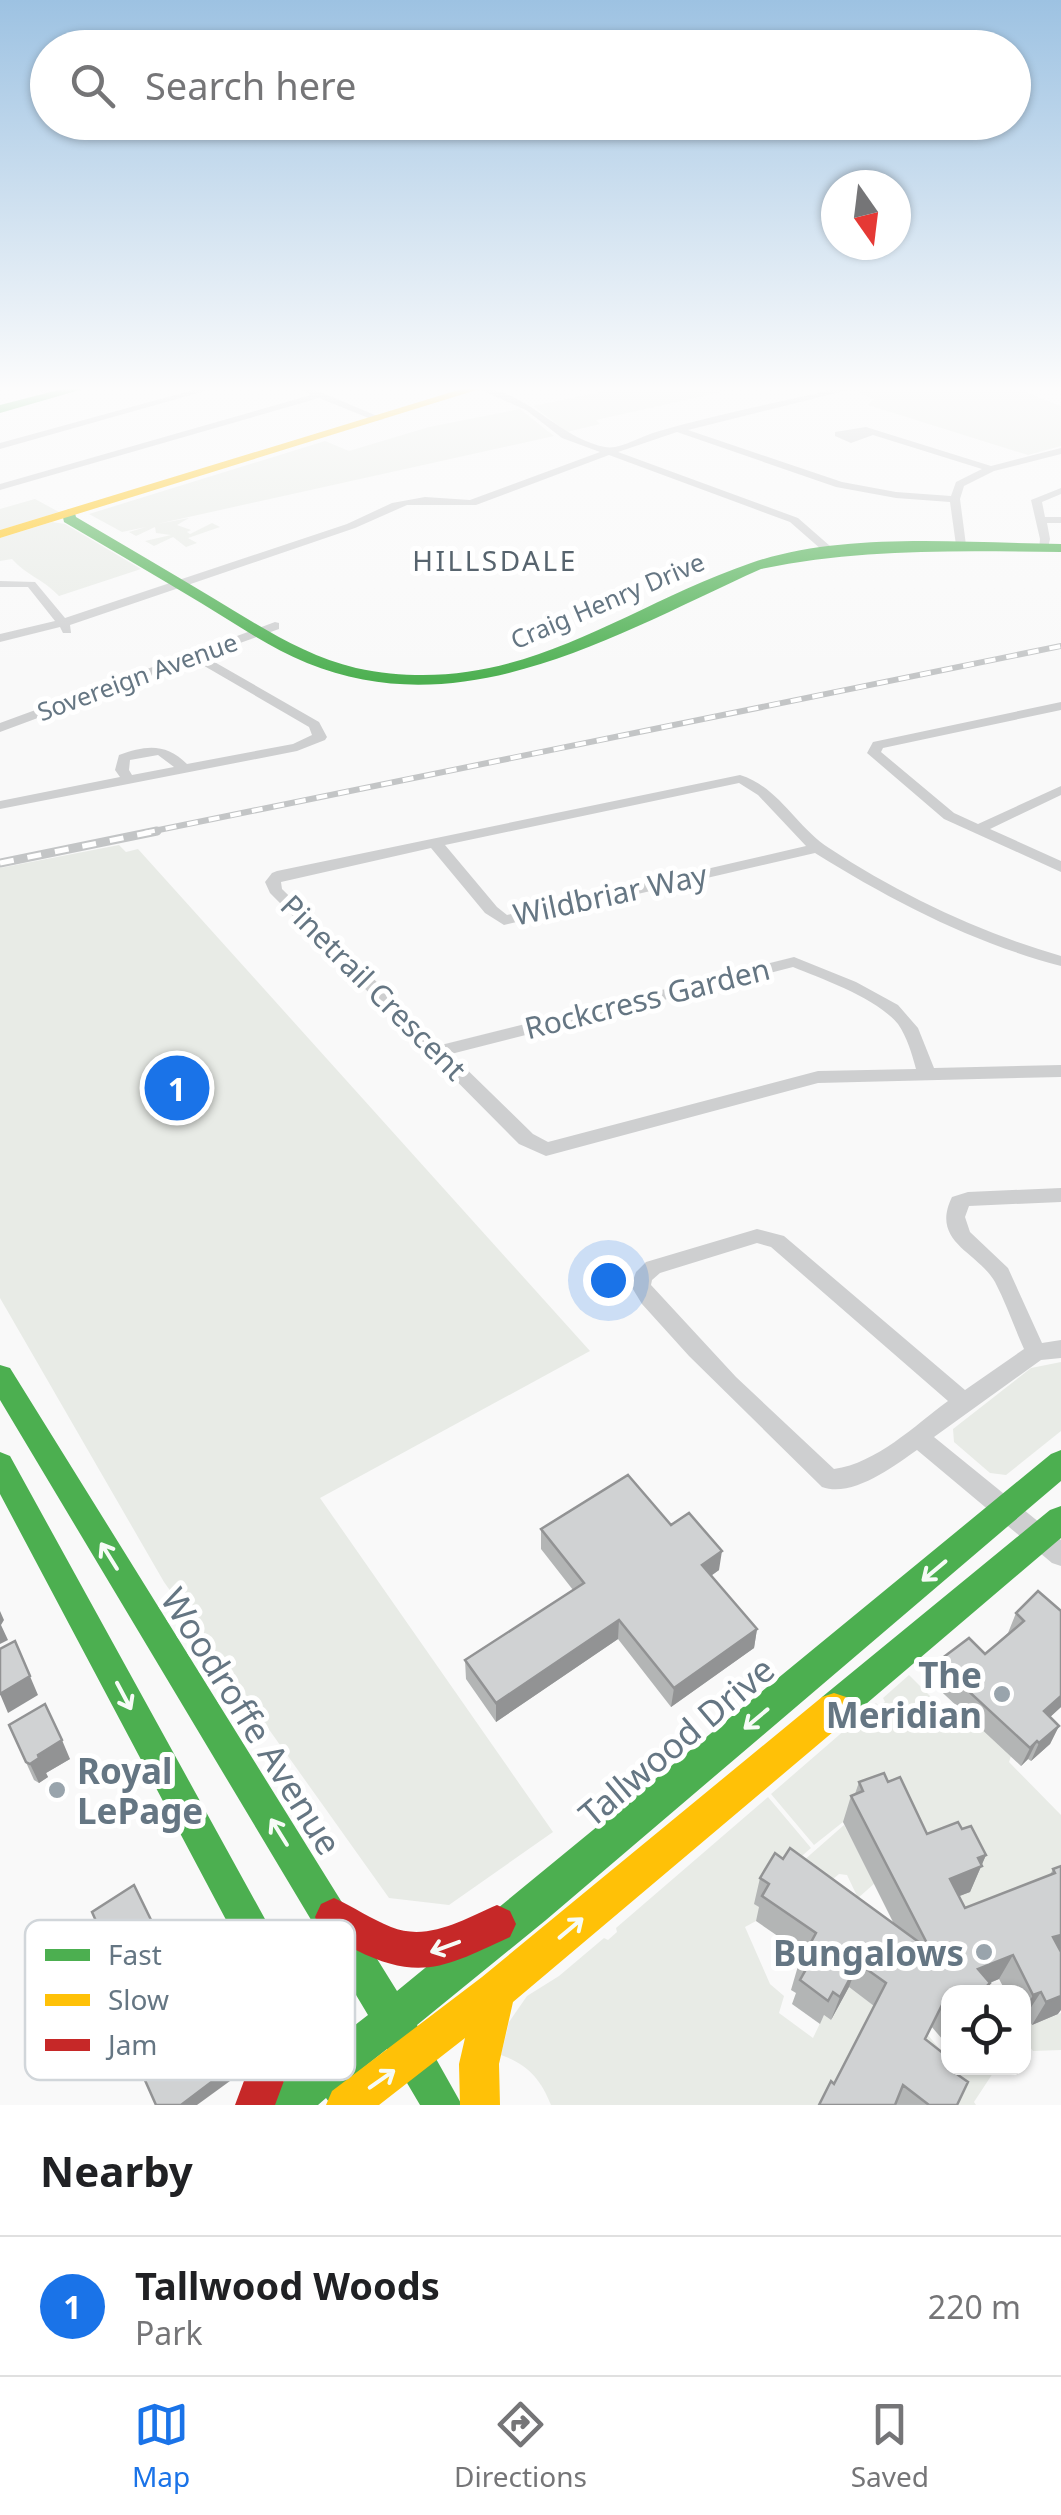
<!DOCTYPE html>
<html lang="en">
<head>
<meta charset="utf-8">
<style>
	:root { --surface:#fff; --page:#f6f6f6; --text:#202124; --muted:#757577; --line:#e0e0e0; --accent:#1a73e8 }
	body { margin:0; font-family:"Noto Sans",sans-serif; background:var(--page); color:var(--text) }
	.controls { position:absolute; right:30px; bottom:30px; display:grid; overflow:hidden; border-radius:20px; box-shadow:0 2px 8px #0004 }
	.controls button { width:90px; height:90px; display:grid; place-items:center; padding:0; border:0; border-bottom:2px solid var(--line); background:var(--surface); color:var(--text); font:50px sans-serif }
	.compass { position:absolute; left:821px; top:170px; width:90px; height:90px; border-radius:50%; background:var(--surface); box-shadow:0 2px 8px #0004; rotate:166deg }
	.you { position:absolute; left:608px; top:1280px; width:35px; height:35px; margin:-25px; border:8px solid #fff; border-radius:50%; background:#1a73e8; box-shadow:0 0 0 15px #1a73e833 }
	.badge { display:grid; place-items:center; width:65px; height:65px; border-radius:50%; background:var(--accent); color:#fff; font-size:32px; font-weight:700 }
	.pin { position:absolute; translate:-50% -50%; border:5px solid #fff; box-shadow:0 2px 10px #0006 }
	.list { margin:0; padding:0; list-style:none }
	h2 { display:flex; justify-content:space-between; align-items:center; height:130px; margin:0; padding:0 40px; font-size:42px }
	h2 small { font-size:32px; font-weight:400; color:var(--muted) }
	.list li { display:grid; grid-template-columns:65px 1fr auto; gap:30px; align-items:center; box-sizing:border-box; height:140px; padding:0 40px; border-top:2px solid var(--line) }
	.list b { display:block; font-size:38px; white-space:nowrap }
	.list p { margin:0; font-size:32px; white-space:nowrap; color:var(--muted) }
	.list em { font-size:32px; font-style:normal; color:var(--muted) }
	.icon { flex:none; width:55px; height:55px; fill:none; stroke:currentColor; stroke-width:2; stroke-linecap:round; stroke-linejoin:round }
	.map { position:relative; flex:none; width:1061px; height:2105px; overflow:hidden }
	.search { position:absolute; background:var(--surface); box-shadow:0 2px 8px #0004; left:30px; right:30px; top:30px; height:110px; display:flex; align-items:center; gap:25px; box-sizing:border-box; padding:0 35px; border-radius:55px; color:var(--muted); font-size:38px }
	.sheet { height:270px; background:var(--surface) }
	nav { display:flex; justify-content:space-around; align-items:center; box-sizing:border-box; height:140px; border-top:2px solid var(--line); background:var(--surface); font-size:28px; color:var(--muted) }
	nav a { display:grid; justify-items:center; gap:5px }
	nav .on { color:var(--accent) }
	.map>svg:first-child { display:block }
	.green { fill:#e8ebe6 }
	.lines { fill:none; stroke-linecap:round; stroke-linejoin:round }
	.street { fill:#cecfd0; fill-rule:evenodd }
	.fast { fill:#4caf50; fill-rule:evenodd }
	.slow { fill:#ffc107; fill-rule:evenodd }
	.jam { fill:#c62828; fill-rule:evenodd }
	.rail-far1-casing { stroke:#c3c5c6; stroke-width:6 }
	.rail-casing { stroke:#c3c5c6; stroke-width:9 }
	.rail-far1 { stroke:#fff; stroke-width:4; stroke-dasharray:11; stroke-linecap:butt }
	.rail { stroke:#fff; stroke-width:5; stroke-dasharray:14; stroke-linecap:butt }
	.wall { fill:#b3b5b5 }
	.shaded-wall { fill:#929394 }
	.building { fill:#d0d2d3; stroke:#929394; stroke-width:2.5 }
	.oneway { stroke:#f6fbf6 }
	.poi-dot { fill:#99a4ac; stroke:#fff; stroke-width:4 }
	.labels { text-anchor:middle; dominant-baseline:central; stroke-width:10; stroke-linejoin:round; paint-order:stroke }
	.far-street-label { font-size:25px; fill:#657683; stroke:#fff }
	.far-neighbourhood-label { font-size:28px; letter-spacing:2.5px; fill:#57646e; stroke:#fff }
	.street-label { font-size:30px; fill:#657683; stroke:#fff }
	.near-poi-label { font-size:35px; font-weight:bold; fill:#657683; stroke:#fff; text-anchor:end }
	.near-street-label { font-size:35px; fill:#657683; stroke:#fff }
	.key { fill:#fff; stroke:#d1d6da; stroke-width:2.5 }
	.key-label { font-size:28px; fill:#657683 }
</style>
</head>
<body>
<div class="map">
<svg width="1061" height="2105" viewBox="0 0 1061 2105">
	<rect width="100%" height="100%" fill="#f9f9f9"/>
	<path class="green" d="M623,387H744L596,420L600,424L567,432L533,406Z
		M867,387H1012L1061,406V446L1028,455L868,405L874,399L853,390Z
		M520,409L554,436L157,524L189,518L177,525L191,530L187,532L190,534L212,523L220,527L188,538L197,543L186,547L173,537L154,546L145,541L171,535L156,533L155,527L136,536L129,532L146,527L122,532L89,514L325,441L349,451L429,427Z
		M35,499L59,512L0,530V509Z
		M52,522L65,524L141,569L59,596C43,579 26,575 12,559L0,561V538Z
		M119,845L126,852L138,849L590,1351L320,1498L553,1832L449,1905L389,1898L164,1582L0,1298V868Z
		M1061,1362V1431L1006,1475L990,1473L954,1442L953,1429L1031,1368Z
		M909,1675L959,1725L969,1716L1011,1756L1009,1762L1061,1815V1879L953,1932L843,1822L814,1845L771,1794L876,1703L879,1706L885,1702L883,1698Z
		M768,1797L811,1848L780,1875L756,1921L745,1927L770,1984L784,1996L779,2013L813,2038L824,2015L831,2020L849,1987L876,2007L825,2105H551C541,2079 527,2064 501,2055L509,2022L527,1996L559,1976L604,1938L608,1940L617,1932L616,1928Z
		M844,1825L875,1883L858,1898L847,1875L839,1874L833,1879V1887L786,1876Z
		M1061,2013V2050L1033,2051L1029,2046L1024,2049V2016L1026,2015L1032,2025Z
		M927,2034L943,2053L948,2049V2068H988L993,2073L974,2102L976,2105H954L914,2062Z"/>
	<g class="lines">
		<path class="street" d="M34,387H45L57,395L50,397Z
			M204,387H219L0,449V443Z
			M296,387H309L384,419L376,421L319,398L0,490V484L311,395Z
			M474,387C525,387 557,438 605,447C620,450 641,436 656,432C717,414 781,402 843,387H860L688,430L842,482L896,492L951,496L956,482L982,469L873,435L851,443L835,436V432L866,427L991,466L1061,448V454L994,471L964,486L960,499L966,545L961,548L956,545L950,502L896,498L836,487L677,432L618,452L798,518L830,546V550H822L790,522L609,455L476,505H407L355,528L70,625L71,633H63L60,627L0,642V634L55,621L28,587H0V581L35,582L65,618L347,524L392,503L425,497L470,500L600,452L562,438L526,410Z
			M1061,488V494L1042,502L1045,517H1061V523H1047L1050,539L1048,548L1039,550L1040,539L1031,500Z
			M275,622L279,623V629L204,656L319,722L327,737L325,740L297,751L0,809V801L120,777L115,770L119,755C146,745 166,743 187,764L293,744L312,735L309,727L194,660L0,732V723ZM158,755L174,767L132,775L129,770L130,760Z
			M1061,702V710L883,748L881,752L954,813L978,824L1061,786V795L990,829L1061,861V872L944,819L867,753L873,742Z
			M740,775C779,787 796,827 829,848C900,895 979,932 1061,956V966C973,943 892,901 815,853L504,925L485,913L431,848L281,882L282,889L441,1045L794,957L856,982L898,1005L918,1028L934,1068L1061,1065V1077L818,1083L546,1156L519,1144L270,893L265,882L272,873L277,871ZM739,783L758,795L806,846L507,915L497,907L445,845ZM793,967C823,979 878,999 898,1024C907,1037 912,1054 916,1069L818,1071L548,1142L533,1134L451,1054Z
			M1061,1188V1202L969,1206L965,1217L970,1232L1008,1268L1042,1343L1061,1340V1358L1041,1360L934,1437L1061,1540V1566L1052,1563L917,1450C893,1467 852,1498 822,1487L689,1356L642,1304L631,1286L636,1272L646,1262L757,1229L784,1236L965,1390L1024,1349C1014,1327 1006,1303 995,1282C977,1251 930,1242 952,1197L968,1192ZM757,1243L771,1247L948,1401C914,1426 877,1463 834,1469L736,1377L651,1285L652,1280L660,1273Z"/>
		<path class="fast" d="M70,387H90L0,413V405Z
			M69,509L74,510L76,517C122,544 168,571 213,598C258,625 304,656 356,668C514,701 613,611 751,563C844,531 964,543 1061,544V552C960,551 861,548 761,569C620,632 466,728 307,663C270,648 236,624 201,603C156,576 110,549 64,522L62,513Z
			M0,1365L10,1368L397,1991L1051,1454L1061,1450V1481L546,1920L417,2025L462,2105H420L387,2049L357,2073L373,2105H331L326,2098L318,2105H266L272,2091L306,2063L250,1965L0,1494V1452L10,1456L276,1939L337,2039L368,2015L0,1400Z
			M1061,1506V1538L846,1721L834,1725L822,1721L817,1709L822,1697L1050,1510Z"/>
		<path class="slow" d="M468,387H486L0,538V530Z
			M834,1693L846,1697L851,1709L846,1721L513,2002L499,2064L500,2105H460L459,2064L465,2038L379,2105H326L332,2091L482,1977L822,1697Z"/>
		<path class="jam" d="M334,1898C354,1907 371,1919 391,1927C428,1942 464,1919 497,1905L510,1911L516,1924L510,1937C449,1965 421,1983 356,1950C339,1941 323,1935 315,1917L321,1904Z
			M264,1943L277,1949L283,1962L291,2062L275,2105H235L251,2062L245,1962L251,1949Z"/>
		<g class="rail-far1-casing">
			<path id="rail-far1" d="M144,833L1061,646"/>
		</g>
		<g class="rail-casing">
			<path id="rail" d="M0,863L157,831"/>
		</g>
		<use href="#rail-far1" class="rail-far1"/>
		<use href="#rail" class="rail"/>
	</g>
	<path class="wall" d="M671,1525L719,1570L711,1576L757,1629L754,1648L671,1707L618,1639L496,1722L466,1679L465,1660L573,1590L541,1549V1529Z
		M1061,1611V1707L1050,1717L1059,1726L1050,1744L1031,1761L1028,1759L1021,1766L930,1681L937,1662L985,1654L1008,1633L1016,1613Z
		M9,1725L70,1759L46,1773L48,1777L39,1783L34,1780Z
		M859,1782H888L927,1834L962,1829L986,1855L970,1892L959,1896L965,1908L1050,1875L1053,1869L1061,1866L1058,2014L1032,2025L1026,2015L1024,2016V1992H1006L999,1979L990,1983L986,1992H948V2035L943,2040L931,2026L925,2039L958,2075L957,2105H818L834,2084L874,2006L849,1987L831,2020L824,2015L820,2024L792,2004L796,1993L791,1990L798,1966L804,1954L756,1921L759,1907L754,1904L760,1878L783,1859L894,1924L843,1822L851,1796L855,1794Z"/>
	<path class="shaded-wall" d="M722,1551L719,1570L699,1584L702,1565Z
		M0,1611L4,1620L1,1625L8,1640L0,1644Z
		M619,1620L618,1639L496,1722V1703Z
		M757,1629L754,1648L671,1707L674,1688Z
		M15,1641L38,1695L8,1713L0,1694Z
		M1061,1696V1707L1036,1730L1044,1711Z
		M1059,1726L1050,1744L1031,1761L1039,1743Z
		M62,1740L70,1759L46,1773L48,1777L39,1783L30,1764L38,1755Z
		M1037,1741L1028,1759L1021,1766L1030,1748Z
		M986,1855L970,1892L939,1904L950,1879L978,1858Z
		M155,1928L162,1944L120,1973L112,1957Z
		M1061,1935V1954L1053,1937Z
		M1013,1955L999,1979L966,1992L978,1969Z
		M858,1963L849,1987L831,2020L840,1997Z
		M1061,1991V2010L1058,2014L1032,2025L1046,2002Z
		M1041,1992L1026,2015L1024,2016V2011L1033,1995Z
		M226,2071L230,2081L197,2105H181Z"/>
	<path class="building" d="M628,1475L671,1525L689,1513L722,1551L702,1565L757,1629L674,1688L619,1620L496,1703L465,1660L584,1583L541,1529Z
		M1038,1591L1061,1611V1696L1044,1711L1059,1726L1039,1743L1037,1741L1030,1748L937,1662L969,1638L985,1654L1024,1621L1016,1613Z
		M15,1641L30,1676L0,1694V1649Z
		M45,1704L62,1740L38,1755L39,1758L30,1764L26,1762L9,1725Z
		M884,1773L888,1782L900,1777L927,1834L958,1822L962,1829L971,1826L986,1855L978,1858L982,1866L950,1879L965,1908L1055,1873L1053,1869L1061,1866V1935L1053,1937L1061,1952V1996L1046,2002L1041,1992L1033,1995L1013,1955L978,1969L990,1983L983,1990L985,1992H948V2010L943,2003L925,2039L948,2057V2068H962L958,2075L968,2082L957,2105H929L903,2085L895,2105H819L831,2081L834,2084L886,1983L858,1963L840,1997L833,1992L828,2001L800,1980L805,1971L798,1966L816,1933L762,1896L769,1884L760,1878L775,1853L783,1859L790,1848L931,1951L851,1796L863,1791L859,1782Z
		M134,1885L155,1928L112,1957L92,1912Z
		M173,1964L226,2071L181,2105H156L112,2006Z"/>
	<defs><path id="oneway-shaft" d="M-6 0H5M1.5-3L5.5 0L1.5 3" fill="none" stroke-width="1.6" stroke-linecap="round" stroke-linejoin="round" transform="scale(2.5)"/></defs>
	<g class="oneway">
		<use href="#oneway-shaft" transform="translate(109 1556) rotate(-122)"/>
		<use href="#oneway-shaft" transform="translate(934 1571) rotate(140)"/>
		<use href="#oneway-shaft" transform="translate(124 1696) rotate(62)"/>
		<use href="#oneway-shaft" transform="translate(756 1719) rotate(140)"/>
		<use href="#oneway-shaft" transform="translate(279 1832) rotate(-122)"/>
		<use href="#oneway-shaft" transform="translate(571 1928) rotate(-40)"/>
		<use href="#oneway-shaft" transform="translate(445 1947) rotate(160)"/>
		<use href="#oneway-shaft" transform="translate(382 2079) rotate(-35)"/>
	</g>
	<linearGradient id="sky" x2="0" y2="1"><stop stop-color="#9dc2e2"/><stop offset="0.57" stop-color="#fcfcfc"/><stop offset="1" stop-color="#fcfcfc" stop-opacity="0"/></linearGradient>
	<rect width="1061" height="682" fill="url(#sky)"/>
	<g class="poi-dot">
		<circle cx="1002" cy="1694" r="10"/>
		<circle cx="57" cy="1790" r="10"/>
		<circle cx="984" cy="1952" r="10"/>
	</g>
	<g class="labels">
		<g class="far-street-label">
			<text transform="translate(607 600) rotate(-23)">Craig Henry Drive</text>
			<text transform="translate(137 676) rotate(-20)">Sovereign Avenue</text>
		</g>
		<g class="far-neighbourhood-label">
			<text x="495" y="560">HILLSDALE</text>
		</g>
		<g class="street-label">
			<text transform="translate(610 894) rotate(-12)">Wildbriar Way</text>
			<text transform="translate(374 987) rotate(45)">Pinetrail Crescent</text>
			<text transform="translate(647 998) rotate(-14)">Rockcress Garden</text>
		</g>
		<g class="near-poi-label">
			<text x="982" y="1674">The<tspan x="982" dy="40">Meridian</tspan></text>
			<text x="77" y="1770" text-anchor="start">Royal<tspan x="77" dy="40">LePage</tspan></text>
			<text x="964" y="1952">Bungalows</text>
		</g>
		<g class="near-street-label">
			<text transform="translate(252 1721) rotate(58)">Woodroffe Avenue</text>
			<text transform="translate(676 1741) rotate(-40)">Tallwood Drive</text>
		</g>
	</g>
	<rect x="25" y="1920" width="330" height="160" rx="15" class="key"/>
	<rect x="45" y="1949" width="45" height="12" fill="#4caf50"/>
	<rect x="45" y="1994" width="45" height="12" fill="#ffc107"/>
	<rect x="45" y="2039" width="45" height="12" fill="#c62828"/>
	<g class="key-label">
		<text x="108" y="1965">Fast</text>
		<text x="108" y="2010">Slow</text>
		<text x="108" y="2055">Jam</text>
	</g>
</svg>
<div class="controls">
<button><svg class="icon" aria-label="locate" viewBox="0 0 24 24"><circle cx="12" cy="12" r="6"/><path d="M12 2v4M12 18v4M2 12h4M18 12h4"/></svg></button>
</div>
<svg class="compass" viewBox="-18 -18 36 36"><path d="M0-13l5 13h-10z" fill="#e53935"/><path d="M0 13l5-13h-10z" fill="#757577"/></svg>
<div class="you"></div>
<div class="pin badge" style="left:177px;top:1088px">1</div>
<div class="search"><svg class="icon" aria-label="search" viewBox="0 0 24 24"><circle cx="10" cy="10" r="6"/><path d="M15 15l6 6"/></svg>Search here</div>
</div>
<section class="sheet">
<h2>Nearby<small></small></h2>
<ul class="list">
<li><span class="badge">1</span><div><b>Tallwood Woods</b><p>Park</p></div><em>220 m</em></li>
</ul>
</section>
<nav>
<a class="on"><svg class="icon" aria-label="map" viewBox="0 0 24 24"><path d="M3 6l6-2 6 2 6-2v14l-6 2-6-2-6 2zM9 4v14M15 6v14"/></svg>Map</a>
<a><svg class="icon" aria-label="directions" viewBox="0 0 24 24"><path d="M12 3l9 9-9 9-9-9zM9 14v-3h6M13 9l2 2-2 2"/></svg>Directions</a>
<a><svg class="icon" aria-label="saved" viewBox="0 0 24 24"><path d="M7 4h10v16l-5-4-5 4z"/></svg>Saved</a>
</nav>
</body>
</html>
